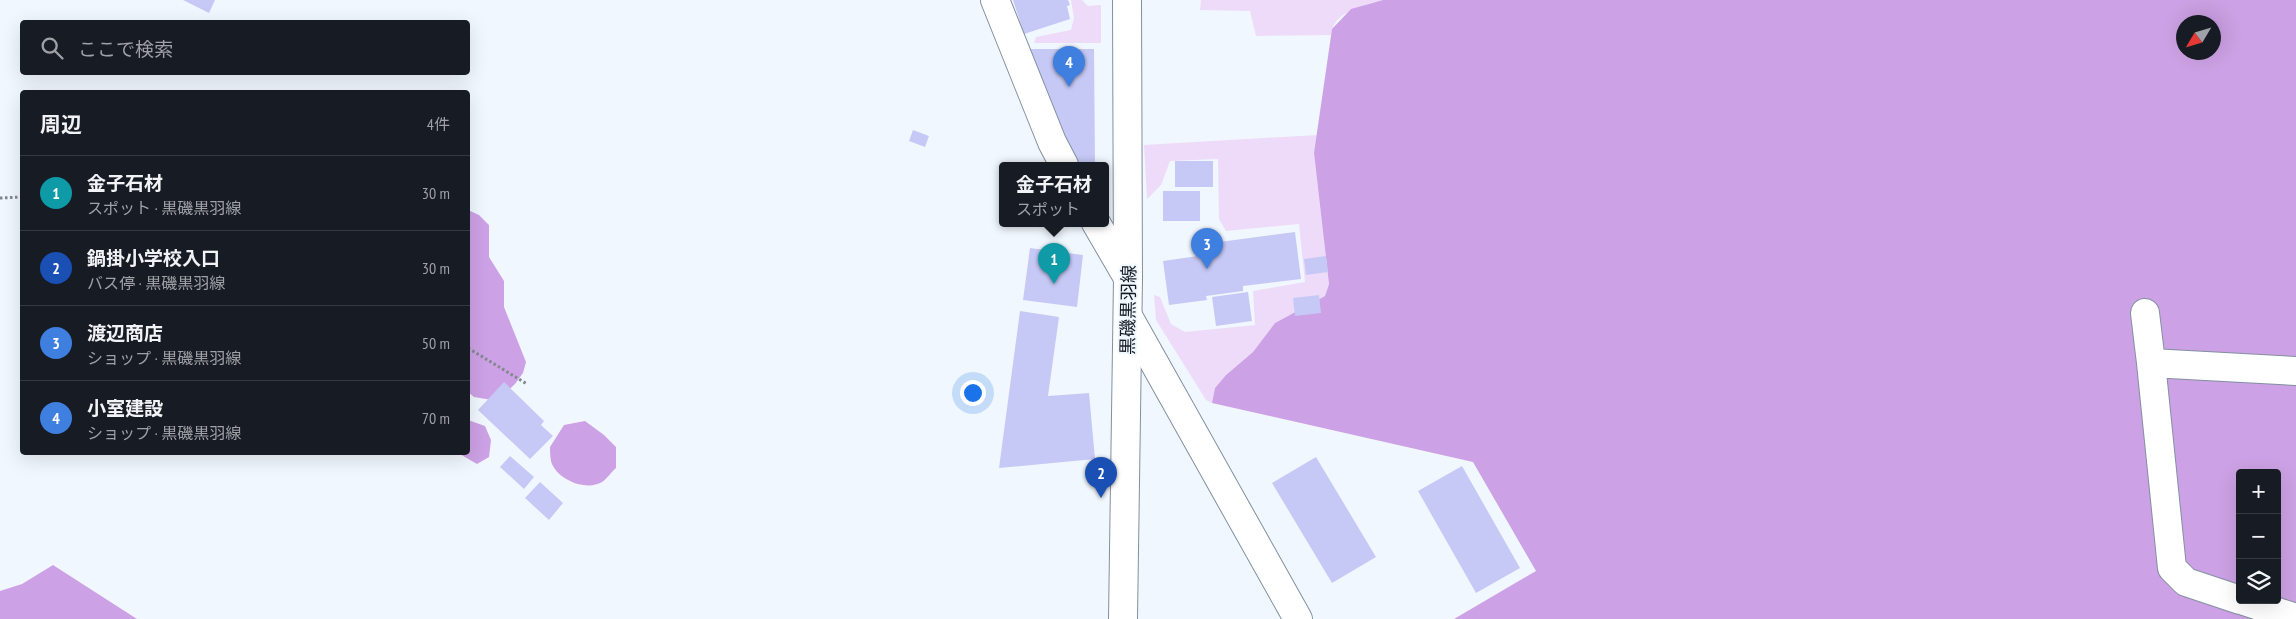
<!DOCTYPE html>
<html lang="ja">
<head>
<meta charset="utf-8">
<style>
	:root { --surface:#171b24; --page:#242831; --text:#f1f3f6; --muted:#9ea1a6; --line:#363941; --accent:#ea580c }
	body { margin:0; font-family:"PT Sans Narrow","Noto Sans JP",sans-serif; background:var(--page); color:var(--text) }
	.controls { position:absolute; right:15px; bottom:15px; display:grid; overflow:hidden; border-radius:5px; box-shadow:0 5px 20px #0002 }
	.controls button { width:45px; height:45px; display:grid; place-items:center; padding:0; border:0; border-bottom:1px solid var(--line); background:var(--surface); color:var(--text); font:25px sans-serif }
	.compass { position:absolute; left:2176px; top:15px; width:45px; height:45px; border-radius:50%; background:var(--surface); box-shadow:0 5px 20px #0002; rotate:232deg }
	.you { position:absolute; left:972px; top:392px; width:18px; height:18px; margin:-12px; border:4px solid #fff; border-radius:50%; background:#1a73e8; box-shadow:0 0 0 8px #1a73e833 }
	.badge { display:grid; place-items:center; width:32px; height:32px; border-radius:50%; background:var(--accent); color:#fff; font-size:16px; font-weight:700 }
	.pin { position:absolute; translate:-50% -41px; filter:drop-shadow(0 1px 2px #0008) }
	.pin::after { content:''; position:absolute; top:26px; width:18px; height:15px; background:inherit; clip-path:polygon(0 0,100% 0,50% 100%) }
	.popup { position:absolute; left:999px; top:162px; width:110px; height:65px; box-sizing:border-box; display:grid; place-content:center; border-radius:5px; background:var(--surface); filter:drop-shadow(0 1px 4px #0005); font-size:16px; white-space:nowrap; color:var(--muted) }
	.popup b { font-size:19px; color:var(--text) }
	.popup::after { content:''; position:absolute; left:50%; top:100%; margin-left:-10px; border:10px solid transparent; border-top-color:var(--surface) }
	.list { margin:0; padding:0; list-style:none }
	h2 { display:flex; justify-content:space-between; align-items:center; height:65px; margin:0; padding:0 20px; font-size:21px }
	h2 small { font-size:16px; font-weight:400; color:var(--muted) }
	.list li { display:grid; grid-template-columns:32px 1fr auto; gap:15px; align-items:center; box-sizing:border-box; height:75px; padding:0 20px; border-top:1px solid var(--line) }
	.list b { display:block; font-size:19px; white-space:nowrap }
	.list p { margin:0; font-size:16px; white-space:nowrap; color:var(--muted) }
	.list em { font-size:16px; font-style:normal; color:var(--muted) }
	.icon { flex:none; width:28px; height:28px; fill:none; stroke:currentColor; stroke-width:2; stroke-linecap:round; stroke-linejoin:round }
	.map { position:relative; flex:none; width:2296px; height:619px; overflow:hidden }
	.search { position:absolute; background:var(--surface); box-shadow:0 5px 20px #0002; left:20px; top:20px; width:450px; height:55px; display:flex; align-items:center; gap:12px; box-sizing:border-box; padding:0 18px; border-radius:5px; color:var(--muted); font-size:19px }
	.panel { position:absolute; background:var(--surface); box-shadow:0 5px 20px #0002; left:20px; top:90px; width:450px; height:365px; border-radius:5px }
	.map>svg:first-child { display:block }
	.green { fill:#eedbf9 }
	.forest { fill:#cda1e5; fill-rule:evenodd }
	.building { fill:#c6c9f6 }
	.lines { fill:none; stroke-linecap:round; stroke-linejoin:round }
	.minor-casing { stroke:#82909f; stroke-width:30 }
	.major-casing { stroke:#82909f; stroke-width:30 }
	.path { stroke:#82888e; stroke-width:3; stroke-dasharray:2.5 2.5; stroke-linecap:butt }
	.minor { stroke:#fff; stroke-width:28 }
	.major { stroke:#fff; stroke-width:28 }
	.labels { text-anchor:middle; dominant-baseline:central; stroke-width:4; stroke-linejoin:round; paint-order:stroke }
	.street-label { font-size:18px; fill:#151b20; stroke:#f1f7fe }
</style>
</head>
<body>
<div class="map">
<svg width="2296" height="619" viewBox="0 0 2296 619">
	<rect width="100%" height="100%" fill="#f1f7fe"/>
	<path class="green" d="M1071,0H1082L1088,6L1101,5V43H1034L1036,37L1071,30L1074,18Z
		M1201,0H1383C1365,5 1333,11 1331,35L1256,36L1250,11L1200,10Z
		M1317,135L1314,154L1329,284L1325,296L1275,323L1253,352L1226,375L1215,388L1212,403L1206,400L1156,320L1154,295L1160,297L1171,324L1185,332L1255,325L1253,291L1305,282L1299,224L1226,231L1219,219L1218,159L1170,161L1161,185L1147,199L1144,145Z"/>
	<path class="forest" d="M1383,0H2296V619H1454L1536,571L1473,462L1212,403L1215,388L1226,375L1253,352L1275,323L1325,296L1329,284L1314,153L1332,29L1351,9ZM2184,22H2214V52H2184ZM2240,473H2277V600H2240Z
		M468,210L479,215L489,225V257L504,281V307L526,362L523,373L515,384L503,395L492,400L474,397L468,392Z
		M468,420L485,426L491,440L489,457L477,464L458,453L468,452Z
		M585,421L604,435L616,447V468C611,472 607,479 602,482C587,491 561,481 553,466C550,461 550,452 550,447L564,425Z
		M53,565L137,619H0V591L22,584Z"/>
	<path class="building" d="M183,0H215L209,13Z
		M1013,0H1068L1070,5L1067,6L1070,19L1024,34Z
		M1023,49H1094L1095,165H1072Z
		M913,130L929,136L925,147L909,141Z
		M1175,161H1213V187H1175Z
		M1163,191H1200V221H1163Z
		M1295,232L1301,279L1243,286V291L1206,296L1207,300L1169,305L1163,261L1198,256L1197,245Z
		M1030,248L1083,255L1077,307L1023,300Z
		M1326,256L1328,272L1306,275L1304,259Z
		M1248,292L1252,321L1216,326L1212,297Z
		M1319,295L1321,313L1295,316L1293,298Z
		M1020,311L1059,317L1048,396L1089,393L1095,459L999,468Z
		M504,382L544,421L541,425L553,436L530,459L478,410Z
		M510,456L534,477L524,489L500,467Z
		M1316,457L1376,557L1332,583L1272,483Z
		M1462,466L1520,568L1476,593L1418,491Z
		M540,482L563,503L549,520L525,498Z"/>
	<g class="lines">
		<g class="minor-casing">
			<path id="minor" d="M995,0L1052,142L1064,165
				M1096,223L1128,278
				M2145,313L2151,363
				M1128,316L1298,619
				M2240,600L2186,582L2172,568L2151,363L2296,371
				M2241,600L2296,618"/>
		</g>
		<g class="major-casing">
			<path id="major" d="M1123,619L1128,278L1127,0"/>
		</g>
		<path class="path" d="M0,198L22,197
			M468,348L527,384"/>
		<use href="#minor" class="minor"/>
		<use href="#major" class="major"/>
	</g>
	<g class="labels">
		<g class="street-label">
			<text transform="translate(1128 310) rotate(-89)">黒磯黒羽線</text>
		</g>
	</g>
</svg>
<div class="controls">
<button>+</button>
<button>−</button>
<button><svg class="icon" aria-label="layers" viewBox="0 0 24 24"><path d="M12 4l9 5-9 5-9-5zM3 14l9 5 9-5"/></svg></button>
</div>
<svg class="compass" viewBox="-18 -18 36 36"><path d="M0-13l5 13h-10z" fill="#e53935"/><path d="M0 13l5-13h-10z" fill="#9ea1a6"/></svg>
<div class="you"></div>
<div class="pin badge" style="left:1054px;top:284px;background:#0f9aa8">1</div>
<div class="popup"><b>金子石材</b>スポット</div>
<div class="pin badge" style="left:1101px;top:498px;background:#1a4fb4">2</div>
<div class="pin badge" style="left:1207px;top:269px;background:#3f7fe0">3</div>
<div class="pin badge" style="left:1069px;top:87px;background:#3f7fe0">4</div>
<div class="search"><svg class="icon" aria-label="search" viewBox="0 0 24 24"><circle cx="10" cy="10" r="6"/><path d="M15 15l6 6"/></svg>ここで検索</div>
<section class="panel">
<h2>周辺<small>4件</small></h2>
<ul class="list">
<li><span class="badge" style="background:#0f9aa8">1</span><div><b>金子石材</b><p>スポット · 黒磯黒羽線</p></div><em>30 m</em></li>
<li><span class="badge" style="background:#1a4fb4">2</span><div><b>鍋掛小学校入口</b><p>バス停 · 黒磯黒羽線</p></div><em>30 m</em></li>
<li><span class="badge" style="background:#3f7fe0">3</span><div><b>渡辺商店</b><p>ショップ · 黒磯黒羽線</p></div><em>50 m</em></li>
<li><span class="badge" style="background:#3f7fe0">4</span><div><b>小室建設</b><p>ショップ · 黒磯黒羽線</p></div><em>70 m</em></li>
</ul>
</section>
</div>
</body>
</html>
